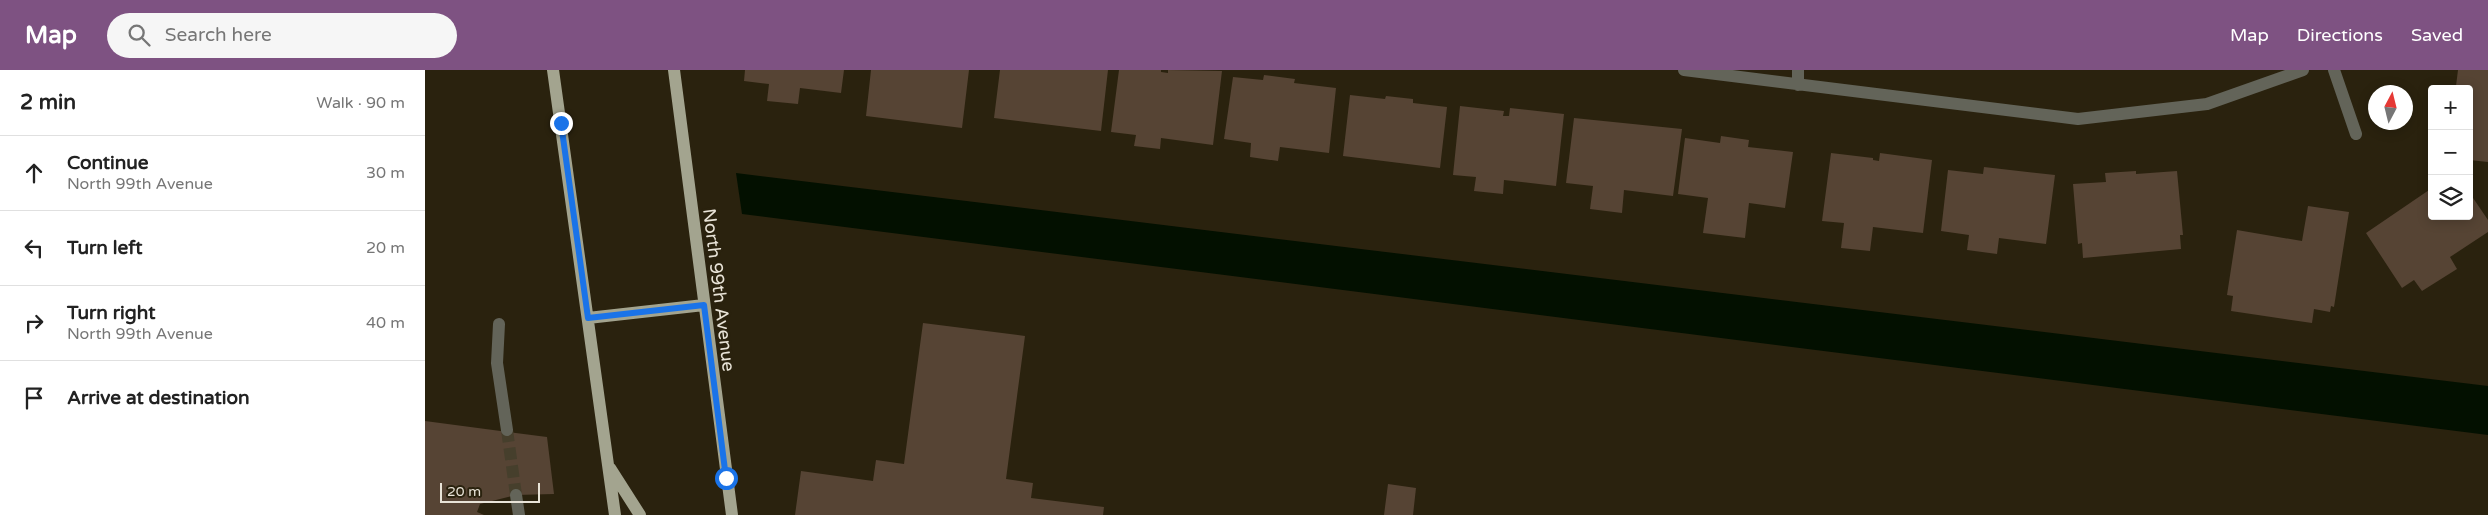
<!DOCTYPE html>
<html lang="en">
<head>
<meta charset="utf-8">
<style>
	:root { --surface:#fff; --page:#f6f6f6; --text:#222; --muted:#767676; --line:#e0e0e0; --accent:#7e5282 }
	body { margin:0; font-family:"Varela Round",sans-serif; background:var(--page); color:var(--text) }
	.controls { position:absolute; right:15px; top:15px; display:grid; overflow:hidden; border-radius:5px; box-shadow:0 2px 12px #0003 }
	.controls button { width:45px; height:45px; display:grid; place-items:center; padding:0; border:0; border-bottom:1px solid var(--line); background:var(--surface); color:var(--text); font:25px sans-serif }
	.compass { position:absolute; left:1943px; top:15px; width:45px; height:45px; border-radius:50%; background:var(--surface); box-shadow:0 2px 12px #0003; rotate:7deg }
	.scale { position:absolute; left:15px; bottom:12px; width:100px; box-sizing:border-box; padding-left:5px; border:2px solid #e8e3d7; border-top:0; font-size:14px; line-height:18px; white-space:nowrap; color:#e8e3d7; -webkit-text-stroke:4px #2a220e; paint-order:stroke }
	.stop { position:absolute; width:15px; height:15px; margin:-11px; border:4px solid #1a73e8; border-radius:50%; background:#fff }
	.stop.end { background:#1a73e8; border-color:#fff; box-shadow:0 1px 5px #0008 }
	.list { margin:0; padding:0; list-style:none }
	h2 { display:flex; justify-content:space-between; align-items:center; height:65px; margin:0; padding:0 20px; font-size:21px }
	h2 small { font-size:16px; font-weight:400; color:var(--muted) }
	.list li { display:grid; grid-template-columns:32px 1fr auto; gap:15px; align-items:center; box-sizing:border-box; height:75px; padding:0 20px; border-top:1px solid var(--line) }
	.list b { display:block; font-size:19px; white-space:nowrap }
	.list p { margin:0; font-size:16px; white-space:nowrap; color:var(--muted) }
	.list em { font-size:16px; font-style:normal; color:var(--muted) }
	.icon { flex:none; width:28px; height:28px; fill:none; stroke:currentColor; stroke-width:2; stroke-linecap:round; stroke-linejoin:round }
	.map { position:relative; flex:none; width:2063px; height:445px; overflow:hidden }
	header { display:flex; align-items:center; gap:30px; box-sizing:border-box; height:70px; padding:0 25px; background:var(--accent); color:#fff }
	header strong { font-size:24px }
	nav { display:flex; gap:28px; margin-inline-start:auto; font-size:18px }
	.search { width:350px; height:45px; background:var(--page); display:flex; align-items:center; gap:12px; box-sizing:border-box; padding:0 18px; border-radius:28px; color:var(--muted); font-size:19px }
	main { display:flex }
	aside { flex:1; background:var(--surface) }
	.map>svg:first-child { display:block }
	.water { fill:#031000 }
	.building { fill:#564434 }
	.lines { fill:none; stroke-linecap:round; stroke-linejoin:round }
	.minor-tunnel { stroke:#463f2c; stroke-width:12; stroke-dasharray:12 6; stroke-linecap:butt }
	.minor { stroke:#636459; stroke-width:12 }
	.major { stroke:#a3a48f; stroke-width:12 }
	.route { stroke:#1a73e8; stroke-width:6 }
	.labels { text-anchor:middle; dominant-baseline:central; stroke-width:5; stroke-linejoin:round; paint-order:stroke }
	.street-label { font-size:18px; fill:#e8e3d7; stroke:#2a220e }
</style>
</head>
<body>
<header>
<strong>Map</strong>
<div class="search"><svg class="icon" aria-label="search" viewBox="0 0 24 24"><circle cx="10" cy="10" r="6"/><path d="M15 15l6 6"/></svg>Search here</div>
<nav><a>Map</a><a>Directions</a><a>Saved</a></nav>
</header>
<main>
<aside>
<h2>2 min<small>Walk · 90 m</small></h2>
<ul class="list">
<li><svg class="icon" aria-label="ahead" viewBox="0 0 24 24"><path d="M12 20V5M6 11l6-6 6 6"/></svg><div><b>Continue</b><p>North 99th Avenue</p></div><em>30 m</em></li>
<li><svg class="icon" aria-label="left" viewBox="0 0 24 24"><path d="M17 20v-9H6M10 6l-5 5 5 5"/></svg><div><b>Turn left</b></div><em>20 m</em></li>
<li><svg class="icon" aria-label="right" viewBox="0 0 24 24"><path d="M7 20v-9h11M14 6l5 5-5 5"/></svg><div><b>Turn right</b><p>North 99th Avenue</p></div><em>40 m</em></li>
<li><svg class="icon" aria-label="arrive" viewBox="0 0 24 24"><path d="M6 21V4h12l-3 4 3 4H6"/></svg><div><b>Arrive at destination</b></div></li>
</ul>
</aside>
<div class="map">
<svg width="2063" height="445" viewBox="0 0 2063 445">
	<rect width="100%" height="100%" fill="#2a220e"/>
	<path class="water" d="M311,103L2063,316V365L317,144Z"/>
	<path class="building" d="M320,0H419L416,23L375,18L373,34L342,31L344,14L319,11Z
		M446,0H544L537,58L441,46Z
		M575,0H683L676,61L569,48Z
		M694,0H736V2L743,3V0L797,1L788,75L736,68L735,79L709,76L711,65L686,62Z
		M2033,0H2063V92L2044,90V19H2029V16H2031Z
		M839,5L870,9L869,13L911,18L904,83L855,77L853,91L825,87L826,73L799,69L808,7L838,10Z
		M925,25L960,29L961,26L988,29V33L1022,37L1015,98L918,86Z
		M1035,36L1079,41L1078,46H1084L1085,38L1139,44L1131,116L1079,110L1078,124L1049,121L1051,107L1028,105Z
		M1149,48L1257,59L1248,126L1199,120L1197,143L1165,139L1168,116L1141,113Z
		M1296,66L1324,70L1323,77L1368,82L1360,138L1324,133L1320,168L1278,163L1283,128L1253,124L1260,68L1295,73Z
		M1406,83L1448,88V90L1454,91L1455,83L1507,90L1498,163L1448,157L1445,181L1416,178L1419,153L1397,151Z
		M1559,97L1630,105L1621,174L1574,168L1572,184L1542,180L1544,165L1516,161L1523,100L1558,104Z
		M1711,101V104L1752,101L1758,165H1755L1756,179L1658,188L1657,173L1653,174L1648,114L1681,112L1680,103Z
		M2007,118V146H2044V122L2063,150V162L2025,187L2032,199L1997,221L1989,210L1977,218L1941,163Z
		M1883,136L1924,142L1909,237L1906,236L1905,242L1889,239L1887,253L1806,241L1808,226L1802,225L1812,160L1877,171Z
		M498,253L600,266L581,409L608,413L606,428L679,437L678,445H370L376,401L448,411L451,390L479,394Z
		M0,351L122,367L129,424L91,425L55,434L52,442L59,445H0Z
		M963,414L991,418L988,445H959Z"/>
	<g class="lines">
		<path class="minor-tunnel" d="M82,360L91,425"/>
		<path class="minor" d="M1259,0L1653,49L1782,34L1878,0
			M1909,0L1931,64
			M1373,15V0
			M74,254L72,293L82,360
			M91,425L94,445"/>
		<path class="major" d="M128,0L190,445
			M249,0L307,445
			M163,248L279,235
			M185,398L215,445"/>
	</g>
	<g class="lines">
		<path class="route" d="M136,53L163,248L279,235L301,408"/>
	</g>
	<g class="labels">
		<g class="street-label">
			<text transform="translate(294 220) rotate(83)">North 99th Avenue</text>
		</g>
	</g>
</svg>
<div class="controls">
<button>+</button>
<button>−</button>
<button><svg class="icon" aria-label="layers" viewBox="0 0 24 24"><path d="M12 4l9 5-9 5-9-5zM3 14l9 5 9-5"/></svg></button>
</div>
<svg class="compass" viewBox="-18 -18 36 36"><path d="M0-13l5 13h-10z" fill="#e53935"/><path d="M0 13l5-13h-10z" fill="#767676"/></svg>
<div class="scale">20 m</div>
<div class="stop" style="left:301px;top:408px"></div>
<div class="stop end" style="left:136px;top:53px"></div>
</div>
</main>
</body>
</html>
